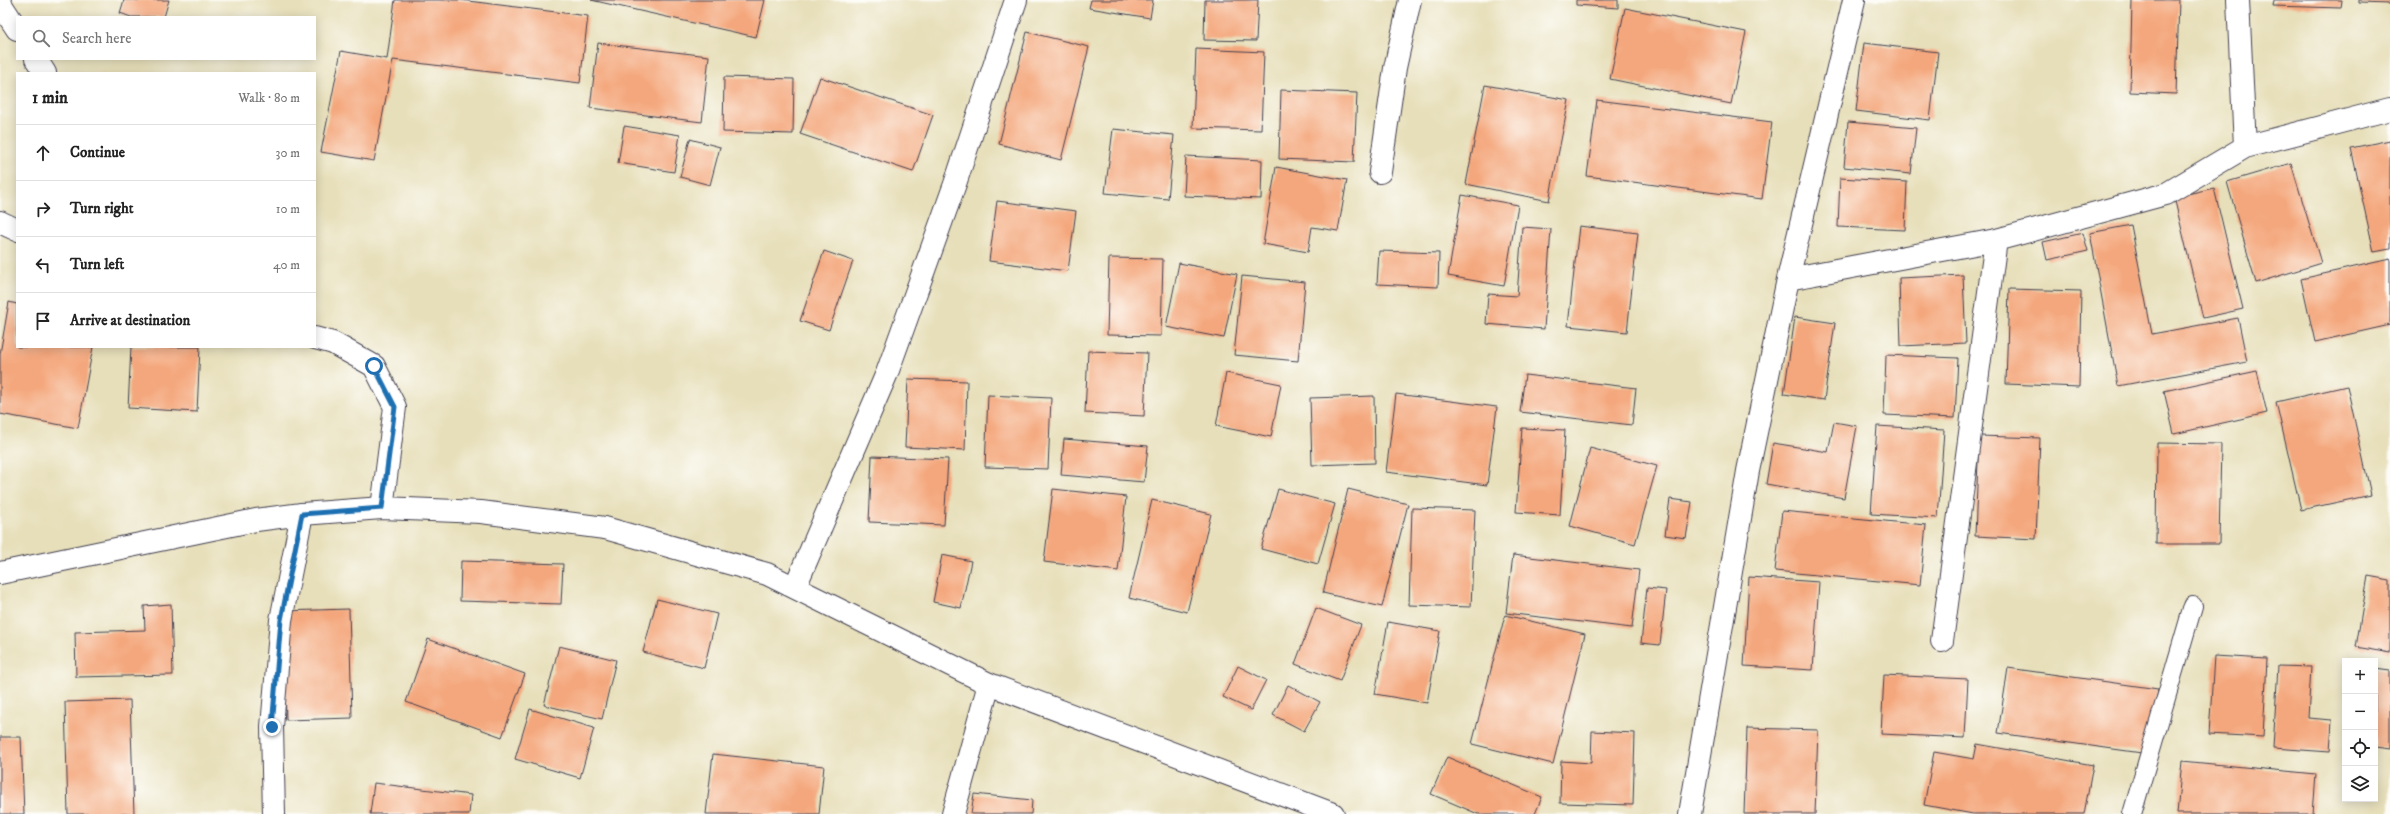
<!DOCTYPE html>
<html lang="en">
<head>
<meta charset="utf-8">
<style>
	:root { --surface:#fff; --page:#f6f6f6; --text:#222; --muted:#767676; --line:#e0e0e0 }
	body { margin:0; font-family:"IM FELL DW Pica",serif; background:var(--page); color:var(--text) }
	.controls { position:absolute; right:12px; bottom:12px; display:grid; overflow:hidden; border-radius:0px; box-shadow:0 2px 10px #0003 }
	.controls button { width:36px; height:36px; display:grid; place-items:center; padding:0; border:0; border-bottom:1px solid var(--line); background:var(--surface); color:var(--text); font:20px sans-serif }
	.stop { position:absolute; width:12px; height:12px; margin:-9px; border:3px solid #1f6fb2; border-radius:50%; background:#fff }
	.stop.end { background:#1f6fb2; border-color:#fff; box-shadow:0 1px 4px #0008 }
	.list { margin:0; padding:0; list-style:none }
	h2 { display:flex; justify-content:space-between; align-items:center; height:52px; margin:0; padding:0 16px; font-size:17px }
	h2 small { font-size:13px; font-weight:400; color:var(--muted) }
	.list li { display:grid; grid-template-columns:26px 1fr auto; gap:12px; align-items:center; box-sizing:border-box; height:56px; padding:0 16px; border-top:1px solid var(--line) }
	.list b { display:block; font-size:15px; white-space:nowrap }
	.list em { font-size:13px; font-style:normal; color:var(--muted) }
	.icon { flex:none; width:22px; height:22px; fill:none; stroke:currentColor; stroke-width:2; stroke-linecap:round; stroke-linejoin:round }
	.map { position:relative; flex:none; width:2390px; height:814px; overflow:hidden }
	.search { position:absolute; background:var(--surface); box-shadow:0 2px 10px #0003; left:16px; top:16px; width:300px; height:44px; display:flex; align-items:center; gap:10px; box-sizing:border-box; padding:0 14px; border-radius:0px; color:var(--muted); font-size:15px }
	.panel { position:absolute; background:var(--surface); box-shadow:0 2px 10px #0003; left:16px; top:72px; width:300px; height:276px; border-radius:0px }
	.map>svg:first-child { display:block }
	.building { fill:#f4a77d }
	.lines { fill:none; stroke-linecap:round; stroke-linejoin:round }
	.lane-casing { stroke:#403e4e; stroke-width:20 }
	.street-casing { stroke:#403e4e; stroke-width:24 }
	.secondary-casing { stroke:#403e4e; stroke-width:24 }
	.lane { stroke:#fff; stroke-width:18 }
	.street { stroke:#fff; stroke-width:22 }
	.secondary { stroke:#fff; stroke-width:22 }
	.route { stroke:#1f6fb2; stroke-width:5 }
</style>
</head>
<body>
<div class="map">
<svg width="2390" height="814" viewBox="0 0 2390 814">
	<rect width="100%" height="100%" fill="#fdfcf7"/>
	<filter id="ink" filterUnits="userSpaceOnUse"><feTurbulence type="fractalNoise" baseFrequency=".025" numOctaves="2"/><feDisplacementMap in="SourceGraphic" scale="8" xChannelSelector="R" yChannelSelector="G"/><feConvolveMatrix kernelMatrix="1 2 1 2 8 2 1 2 1" color-interpolation-filters="sRGB"/></filter>
	<filter id="wash" filterUnits="userSpaceOnUse"><feTurbulence type="fractalNoise" baseFrequency=".012" numOctaves="4" result="noise"/><feDisplacementMap in="SourceGraphic" scale="16" xChannelSelector="R" yChannelSelector="G"/><feGaussianBlur stdDeviation="0.9" result="paint"/><feColorMatrix in="noise" values="0 0 0 0 0 0 0 0 0 0 0 0 0 0 0 0 0 1.4 0 .05"/><feComposite in="paint" operator="in"/></filter>
	<g filter="url(#wash)">
		<rect width="100%" height="100%" fill="#e7dfba"/>
		<g id="blocks">
			<path class="building" d="M124,0H169L164,17H131L120,13Z
				M395,0H460L588,16L580,83L393,60L374,161L321,152L341,51L387,59Z
				M591,0H765L756,37Z
				M1091,0H1153L1150,18L1089,8Z
				M1205,0H1258L1256,41L1204,40Z
				M1576,0H1618V8L1576,5Z
				M2132,0H2179L2176,94L2130,92Z
				M2274,0H2342L2341,8L2273,6Z
				M2359,0H2390V4L2359,3Z
				M1625,8L1746,32L1731,104L1610,79Z
				M1027,32L1089,47L1061,160L999,144Z
				M598,43L709,56L702,122L590,108Z
				M1864,43L1938,52L1930,120L1856,111Z
				M1196,49L1264,52L1261,130L1193,128Z
				M724,77L794,79L793,134L723,132Z
				M820,77L933,115L913,172L800,134Z
				M1485,85L1569,100L1549,201L1466,184Z
				M1281,90L1357,93L1354,162L1279,159Z
				M1597,100L1772,122L1762,199L1587,176Z
				M1848,122L1916,128L1911,174L1844,167Z
				M624,126L680,135L674,172L618,163Z
				M1113,129L1174,135L1168,199L1105,193Z
				M690,139L720,147L710,185L680,177Z
				M2390,140V249L2374,252L2351,148Z
				M1186,156L1262,160L1261,199L1184,196Z
				M2291,163L2321,263L2256,283L2227,182Z
				M1276,167L1347,180L1338,231L1312,227L1308,252L1263,244Z
				M1840,178L1907,182L1905,230L1838,227Z
				M2214,188L2243,309L2203,318L2174,197Z
				M1462,195L1518,205L1504,286L1448,276Z
				M997,201L1076,211L1068,271L989,261Z
				M2131,225L2152,334L2238,318L2247,362L2118,386L2090,233Z
				M1579,226L1638,233L1627,332L1568,326Z
				M1522,227L1551,229L1544,329L1486,324L1488,294L1517,296Z
				M2083,233L2088,251L2047,260L2043,242Z
				M824,251L853,261L829,330L800,321Z
				M1379,251L1439,253L1438,287L1377,284Z
				M1109,258L1163,259L1161,336L1107,335Z
				M2390,259V325L2315,342L2301,279Z
				M1179,263L1237,274L1224,338L1166,327Z
				M1963,275L1966,343L1901,346L1899,278Z
				M1242,276L1305,282L1298,361L1234,355Z
				M2009,289L2081,291L2079,387L2006,384Z
				M9,302L17,304V347H93L78,428L0,414V354Z
				M1795,317L1835,323L1824,400L1784,394Z
				M131,347H200L197,412L128,408Z
				M1088,351L1147,353L1144,416L1085,413Z
				M1886,355L1958,358L1955,418L1884,415Z
				M2257,371L2267,413L2174,434L2164,391Z
				M1226,373L1281,384L1271,437L1216,426Z
				M1525,375L1636,388L1632,425L1520,412Z
				M908,379L967,381L965,450L905,447Z
				M2347,386L2371,495L2301,510L2276,402Z
				M1396,394L1497,407L1487,485L1386,472Z
				M988,395L1051,398L1048,469L985,467Z
				M1374,396L1375,463L1312,465L1310,398Z
				M1834,422L1857,426L1844,498L1766,484L1773,443L1828,452Z
				M1877,426L1944,430L1938,518L1871,514Z
				M1522,428L1565,430L1560,515L1516,512Z
				M1979,436L2040,438L2036,539L1975,536Z
				M1064,439L1148,446L1144,482L1061,475Z
				M2157,443L2221,444L2219,544H2156Z
				M1590,448L1657,466L1635,544L1570,526Z
				M872,456L948,459L944,525L869,522Z
				M1053,489L1126,497L1118,571L1044,562Z
				M1278,489L1335,504L1318,564L1261,549Z
				M1348,489L1408,504L1382,607L1323,593Z
				M1670,499L1692,502L1686,538L1665,535Z
				M1152,500L1211,514L1187,612L1129,598Z
				M1412,508L1475,510L1471,607L1409,605Z
				M1782,511L1926,525L1920,585L1775,571Z
				M942,555L971,561L961,608L933,602Z
				M1513,555L1639,570L1632,628L1506,613Z
				M461,561L563,564L561,604L460,601Z
				M2368,576L2390,580V653L2356,647Z
				M1749,577L1819,582L1813,670L1744,666Z
				M1647,588L1666,590L1660,645L1641,643Z
				M657,599L717,614L704,668L643,652Z
				M171,604L173,675L76,677L75,632L145,630L144,606Z
				M1316,608L1361,625L1340,681L1295,664Z
				M349,609L352,718L286,720L283,611Z
				M1505,615L1585,634L1553,764L1472,744Z
				M1388,622L1440,631L1427,703L1375,694Z
				M428,639L525,674L502,737L406,702Z
				M559,646L616,660L602,719L544,705Z
				M2214,656L2267,659L2263,737L2209,734Z
				M1238,666L1266,680L1251,710L1223,697Z
				M2278,666L2311,667L2308,718L2332,720L2330,752L2273,748Z
				M2008,668L2158,689L2149,754L1998,733Z
				M2375,669L2390,671V749L2375,747Z
				M1884,675L1968,679L1965,738L1881,734Z
				M1288,685L1320,702L1304,731L1273,715Z
				M130,700L134,814H68L65,702Z
				M530,709L594,728L580,778L515,759Z
				M1747,728L1818,730L1815,814H1744Z
				M1592,731L1635,733L1633,805L1560,803L1561,761L1591,763Z
				M0,737H21L24,814H0Z
				M1977,744L2093,765L2084,814H1973L1924,805L1934,752L1974,759Z
				M713,754L824,766L819,814H706Z
				M1447,757L1542,797L1535,814H1478L1431,794Z
				M2182,761L2316,774L2313,814H2177Z
				M374,783L471,795L469,814H370Z
				M974,794L1032,800L1031,814H971Z"/>
		</g>
	</g>
	<g filter="url(#ink)">
		<use href="#blocks" fill-opacity="0" stroke="#403e4e" stroke-width="1"/>
		<g class="lines">
			<g class="lane-casing">
				<path id="lane" d="M2132,814L2193,606"/>
			</g>
			<g class="street-casing">
				<path id="street" d="M2238,0L2245,147
					M0,3L17,29
					M36,59L45,73
					M1380,172L1395,68L1410,0
					M0,222L17,230
					M1788,279L1996,240L2166,194L2245,147L2390,109
					M315,338L333,343L374,366L395,407L382,508
					M795,587L887,373L955,184L1016,0
					M1942,641L1996,240
					M274,814L272,727L281,620L302,514
					M953,814L989,684
					M1690,814L1748,471L1788,279L1854,0"/>
			</g>
			<g class="secondary-casing">
				<path id="secondary" d="M0,573L256,520L302,514L382,508L481,512L605,528L767,574L989,684L1333,814"/>
			</g>
			<use href="#lane" class="lane"/>
			<use href="#street" class="street"/>
			<use href="#secondary" class="secondary"/>
		</g>
	</g>
	<g class="lines" filter="url(#ink)">
		<path class="route" d="M272,727L281,620L302,514L382,508L395,407L374,366"/>
	</g>
</svg>
<div class="controls">
<button>+</button>
<button>−</button>
<button><svg class="icon" aria-label="locate" viewBox="0 0 24 24"><circle cx="12" cy="12" r="6"/><path d="M12 2v4M12 18v4M2 12h4M18 12h4"/></svg></button>
<button><svg class="icon" aria-label="layers" viewBox="0 0 24 24"><path d="M12 4l9 5-9 5-9-5zM3 14l9 5 9-5"/></svg></button>
</div>
<div class="stop" style="left:374px;top:366px"></div>
<div class="stop end" style="left:272px;top:727px"></div>
<div class="search"><svg class="icon" aria-label="search" viewBox="0 0 24 24"><circle cx="10" cy="10" r="6"/><path d="M15 15l6 6"/></svg>Search here</div>
<section class="panel">
<h2>1 min<small>Walk · 80 m</small></h2>
<ul class="list">
<li><svg class="icon" aria-label="ahead" viewBox="0 0 24 24"><path d="M12 20V5M6 11l6-6 6 6"/></svg><div><b>Continue</b></div><em>30 m</em></li>
<li><svg class="icon" aria-label="right" viewBox="0 0 24 24"><path d="M7 20v-9h11M14 6l5 5-5 5"/></svg><div><b>Turn right</b></div><em>10 m</em></li>
<li><svg class="icon" aria-label="left" viewBox="0 0 24 24"><path d="M17 20v-9H6M10 6l-5 5 5 5"/></svg><div><b>Turn left</b></div><em>40 m</em></li>
<li><svg class="icon" aria-label="arrive" viewBox="0 0 24 24"><path d="M6 21V4h12l-3 4 3 4H6"/></svg><div><b>Arrive at destination</b></div></li>
</ul>
</section>
</div>
</body>
</html>
